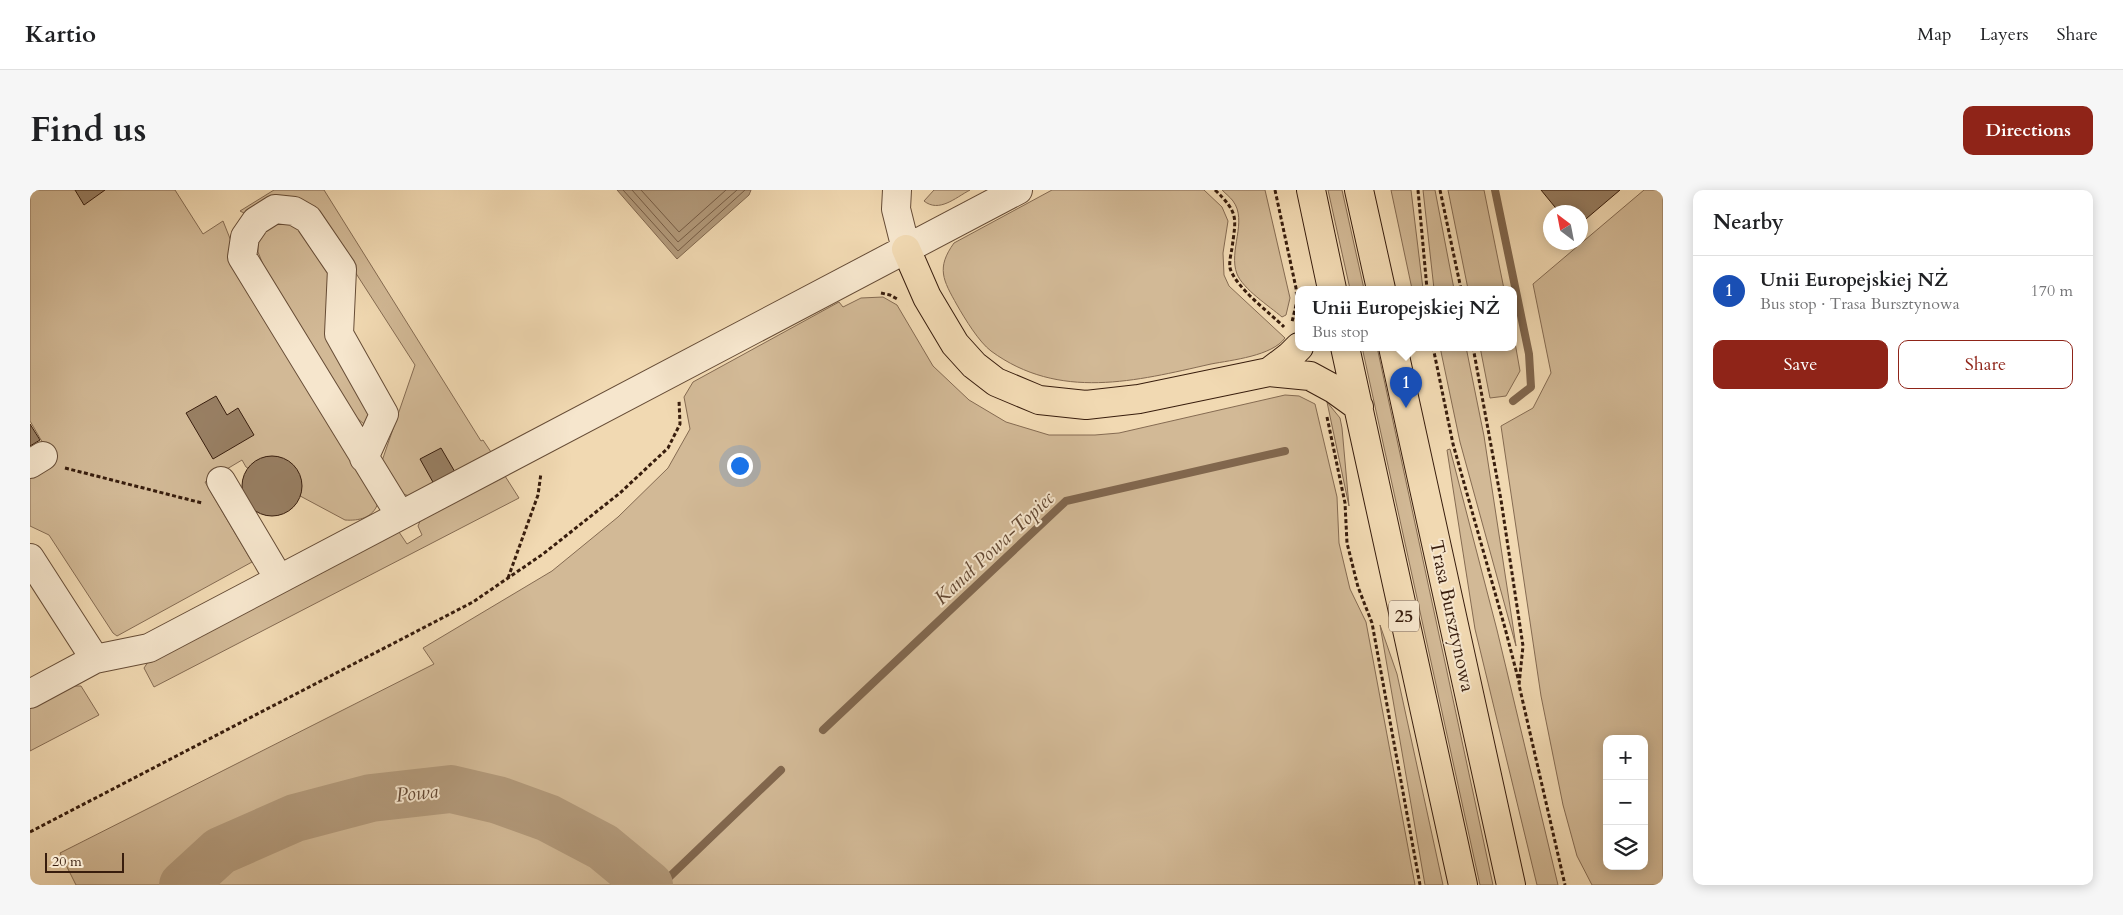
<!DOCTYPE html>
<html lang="en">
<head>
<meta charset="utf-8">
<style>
	:root { --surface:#fff; --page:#f6f6f6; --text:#202124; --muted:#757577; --line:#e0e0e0; --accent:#8f2418 }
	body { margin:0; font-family:Cardo,serif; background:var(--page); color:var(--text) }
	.controls { position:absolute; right:15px; bottom:15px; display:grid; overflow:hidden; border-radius:10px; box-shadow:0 2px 12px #0003 }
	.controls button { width:45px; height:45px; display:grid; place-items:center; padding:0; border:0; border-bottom:1px solid var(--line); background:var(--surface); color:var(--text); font:25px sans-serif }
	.compass { position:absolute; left:1513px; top:15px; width:45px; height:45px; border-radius:50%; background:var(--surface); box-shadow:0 2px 12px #0003; rotate:328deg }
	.scale { position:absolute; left:15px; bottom:12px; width:79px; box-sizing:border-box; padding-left:5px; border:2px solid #381d0d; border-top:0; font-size:14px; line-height:18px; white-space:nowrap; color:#381d0d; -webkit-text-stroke:4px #f6e6cd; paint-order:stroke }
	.you { position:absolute; left:709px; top:275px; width:18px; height:18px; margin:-12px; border:4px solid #fff; border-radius:50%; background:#1a73e8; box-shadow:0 0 0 8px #1a73e833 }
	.badge { display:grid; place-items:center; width:32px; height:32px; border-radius:50%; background:var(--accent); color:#fff; font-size:16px; font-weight:700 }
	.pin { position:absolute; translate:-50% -41px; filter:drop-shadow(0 1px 2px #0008) }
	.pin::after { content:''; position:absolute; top:26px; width:18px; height:15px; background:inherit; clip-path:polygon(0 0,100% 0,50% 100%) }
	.popup { position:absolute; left:1265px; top:96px; width:222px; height:65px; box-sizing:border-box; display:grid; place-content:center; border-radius:10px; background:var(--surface); filter:drop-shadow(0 1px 4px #0005); font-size:16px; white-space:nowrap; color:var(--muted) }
	.popup b { font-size:19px; color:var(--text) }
	.popup::after { content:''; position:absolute; left:50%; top:100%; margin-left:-10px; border:10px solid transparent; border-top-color:var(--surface) }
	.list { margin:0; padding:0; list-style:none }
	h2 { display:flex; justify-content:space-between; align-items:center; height:65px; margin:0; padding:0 20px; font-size:21px }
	h2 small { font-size:16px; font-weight:400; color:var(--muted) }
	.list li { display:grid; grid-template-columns:32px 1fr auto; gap:15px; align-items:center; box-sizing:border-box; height:70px; padding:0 20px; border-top:1px solid var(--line) }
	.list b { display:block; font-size:19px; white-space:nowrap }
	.list p { margin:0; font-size:16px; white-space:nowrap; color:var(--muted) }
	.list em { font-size:16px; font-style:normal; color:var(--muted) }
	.actions { display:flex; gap:10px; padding:15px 20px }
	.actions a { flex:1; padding:11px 0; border:1px solid var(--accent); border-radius:10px; text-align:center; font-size:18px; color:var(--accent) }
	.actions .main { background:var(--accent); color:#fff }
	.icon { flex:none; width:28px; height:28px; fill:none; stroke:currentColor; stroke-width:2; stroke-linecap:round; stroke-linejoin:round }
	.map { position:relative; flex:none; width:1633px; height:695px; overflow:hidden; border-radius:10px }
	header { display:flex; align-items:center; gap:30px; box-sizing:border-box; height:70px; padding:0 25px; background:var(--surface); border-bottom:1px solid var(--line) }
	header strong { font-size:24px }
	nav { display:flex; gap:28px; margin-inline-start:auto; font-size:18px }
	.intro { display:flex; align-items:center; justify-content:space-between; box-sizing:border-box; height:120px; padding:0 30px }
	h1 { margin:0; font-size:35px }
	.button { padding:12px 22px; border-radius:10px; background:var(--accent); color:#fff; font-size:18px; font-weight:700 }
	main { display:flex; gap:30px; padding:0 30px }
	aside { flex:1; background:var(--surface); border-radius:10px; box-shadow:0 2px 12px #0003 }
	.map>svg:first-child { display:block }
	.green { fill:#d2b996; stroke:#856b52; fill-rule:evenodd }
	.water { fill:#b2997a; stroke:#81674e }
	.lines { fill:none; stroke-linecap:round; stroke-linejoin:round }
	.shore { stroke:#755b44; stroke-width:1 }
	.stream { stroke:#81674e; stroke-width:8 }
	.river { stroke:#b2997a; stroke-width:48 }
	.building { fill:#987f63; stroke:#381d0d }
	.minor-casing { stroke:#664c36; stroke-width:30 }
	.major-casing { stroke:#381d0d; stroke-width:30 }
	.path { stroke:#381d0d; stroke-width:3; stroke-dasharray:4 2.5; stroke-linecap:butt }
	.minor { stroke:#f6e6cd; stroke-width:28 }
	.major { stroke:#f1d9b2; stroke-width:28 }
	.labels { text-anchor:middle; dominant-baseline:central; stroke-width:4; stroke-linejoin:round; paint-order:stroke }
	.shield { fill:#f6e6cd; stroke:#715947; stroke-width:1 }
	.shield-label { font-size:18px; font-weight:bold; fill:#381d0d }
	.street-label { font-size:19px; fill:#381d0d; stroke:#f6e6cd }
	.water-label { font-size:20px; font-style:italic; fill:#634833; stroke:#f6e6cd }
</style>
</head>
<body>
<header>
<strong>Kartio</strong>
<nav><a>Map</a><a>Layers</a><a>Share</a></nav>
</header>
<div class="intro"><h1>Find us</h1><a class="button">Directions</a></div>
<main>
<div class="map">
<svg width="1633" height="695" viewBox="0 0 1633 695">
	<rect width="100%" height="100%" fill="#f1d9b2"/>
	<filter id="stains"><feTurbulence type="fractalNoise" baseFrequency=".004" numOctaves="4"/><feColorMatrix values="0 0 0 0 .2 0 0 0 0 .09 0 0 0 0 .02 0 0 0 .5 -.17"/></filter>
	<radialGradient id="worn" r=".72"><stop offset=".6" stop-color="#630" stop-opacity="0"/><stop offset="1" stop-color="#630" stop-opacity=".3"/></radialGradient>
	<path class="green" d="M0,0H145L173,44L193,31L203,56L348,313C343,328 329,331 315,330L216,277L212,270L175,292L222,372L87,446L83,443L19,345L0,336V288L25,274L0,231Z
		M244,0H294L451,251L453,250L463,265L379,306L368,302L352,271L385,175L289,26H220L210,21Z
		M904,0H940C925,8 909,23 894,11Z
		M1022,0H1174L1192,17L1198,31L1193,63L1194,85L1199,96L1255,148C1242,166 1202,170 1181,174C1106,191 1029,211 961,161C949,152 935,129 927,115C913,90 906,78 924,53Z
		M1192,0H1235L1260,108L1256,125L1252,127C1239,116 1213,99 1207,84C1198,61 1218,31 1203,11C1200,7 1196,4 1192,0Z
		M1298,0H1312L1334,99H1320Z
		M1361,0H1381L1393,99H1382Z
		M1393,0H1405L1424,99H1404Z
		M1418,0H1454L1474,99H1438Z
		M1614,0H1633V695H1562L1547,666L1533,615L1511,506L1471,236L1503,218L1521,183L1503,94ZM1577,549H1614V676H1577Z
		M246,31L267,33L301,77L342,217L338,233L334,234L321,223L234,77L228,62V48Z
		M853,107L867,115L903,176L939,210L976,232L1019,245H1065L1089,243L1255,205L1269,206L1285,214L1307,307L1309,353L1320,399L1336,432L1385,695H46L30,663L404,474L393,458L522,381L588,327L638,278L660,239L654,207L663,192L809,112L813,117L831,108Z
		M1484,147L1490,181L1476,206L1460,208L1450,157H1484Z
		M1332,157H1347L1463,695H1450Z
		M1410,157H1436L1454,246L1486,456L1430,252Z
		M1297,212L1310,228L1312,238L1319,316Z
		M1420,259L1467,440L1528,695H1507L1445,439L1417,260Z
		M475,286L489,308L124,497L114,478L118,472L364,341L369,342L377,354L392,345L388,336L391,329Z
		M1350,435L1367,484L1413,695H1395Z
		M44,496H51L69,525L0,561V515Z"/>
	<path class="water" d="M587,0H721L719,5L647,69Z"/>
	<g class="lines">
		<path class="shore" d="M593,0L648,61L715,0
			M602,0L648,52L707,0
			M611,0L649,42L696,0"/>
		<path class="stream" d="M1465,0L1499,164L1501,197L1483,211
			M793,540L1036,311L1255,261
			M631,695L751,580"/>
		<path class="river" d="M153,695L190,661L265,628L341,608L421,599L468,610L518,628L573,657L619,695"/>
	</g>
	<path class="building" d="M45,0H75L54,15Z
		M1511,0H1590L1550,34V22H1529Z
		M186,206L197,225L208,218L224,245L183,269L156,223Z
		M0,234L10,250L0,256Z
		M411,258L425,282L404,294L390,269Z
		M212 296a30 30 0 1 1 60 0a30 30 0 1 1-60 0Z"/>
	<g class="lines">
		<g class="minor-casing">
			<path id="minor" d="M867,0L866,19L876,59
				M334,268L354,224L309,144L312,79L278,29L264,21L245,19L226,31L215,47L212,67L370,325
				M0,274L13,266
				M191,291L249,389
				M0,368L65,469L119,458L988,0
				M0,504L65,469"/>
		</g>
		<g class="major-casing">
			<path id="major" d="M1281,0L1302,99
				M1329,0L1351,99
				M876,59L897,107L925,154L944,175L966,192L1009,210L1056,215L1109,209L1239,182L1280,186L1304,199L1329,217
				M1315,157L1433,695
				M1363,157L1481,695
				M1239,182L1260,166L1269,157"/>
		</g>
		<path class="path" d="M1185,0C1209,23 1206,28 1202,58C1201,64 1199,72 1200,78C1206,98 1239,122 1254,137
			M1245,0L1266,98L1267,111L1262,132
			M1388,0L1397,99
			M1410,0L1431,99
			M851,103L860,105L869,110
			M1403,157L1423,254L1475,438L1489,492
			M1443,157L1471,310L1485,403L1493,456L1489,495L1535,695
			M1297,227L1315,313L1317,353L1328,397L1342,433L1390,695
			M35,278L172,313
			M478,388L508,305L511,283
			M0,642L443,412L513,364L590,303L638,258L650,234L649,210"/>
		<use href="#minor" class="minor"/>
		<use href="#major" class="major"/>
	</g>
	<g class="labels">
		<rect class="shield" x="1359" y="410.5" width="30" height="31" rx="4"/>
		<g class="shield-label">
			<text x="1374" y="426">25</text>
		</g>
		<g class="street-label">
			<text transform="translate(1422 426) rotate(78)">Trasa Bursztynowa</text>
		</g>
		<g class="water-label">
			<text transform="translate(964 358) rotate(-43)">Kanał Powa-Topiec</text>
			<text transform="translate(387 603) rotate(-6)">Powa</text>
		</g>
	</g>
	<rect width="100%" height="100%" filter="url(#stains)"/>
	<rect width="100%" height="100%" fill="url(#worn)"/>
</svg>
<div class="controls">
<button>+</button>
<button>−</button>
<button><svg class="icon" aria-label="layers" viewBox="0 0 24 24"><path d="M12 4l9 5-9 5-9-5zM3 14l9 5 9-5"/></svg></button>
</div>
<svg class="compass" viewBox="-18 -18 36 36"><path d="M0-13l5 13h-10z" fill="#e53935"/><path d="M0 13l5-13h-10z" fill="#757577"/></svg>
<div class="scale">20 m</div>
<div class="you"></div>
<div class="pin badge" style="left:1376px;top:218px;background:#1a4fb4">1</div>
<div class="popup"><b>Unii Europejskiej NŻ</b>Bus stop</div>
</div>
<aside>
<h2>Nearby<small></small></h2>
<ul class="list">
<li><span class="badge" style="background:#1a4fb4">1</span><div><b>Unii Europejskiej NŻ</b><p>Bus stop · Trasa Bursztynowa</p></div><em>170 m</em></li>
</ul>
<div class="actions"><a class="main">Save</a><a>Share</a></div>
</aside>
</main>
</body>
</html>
